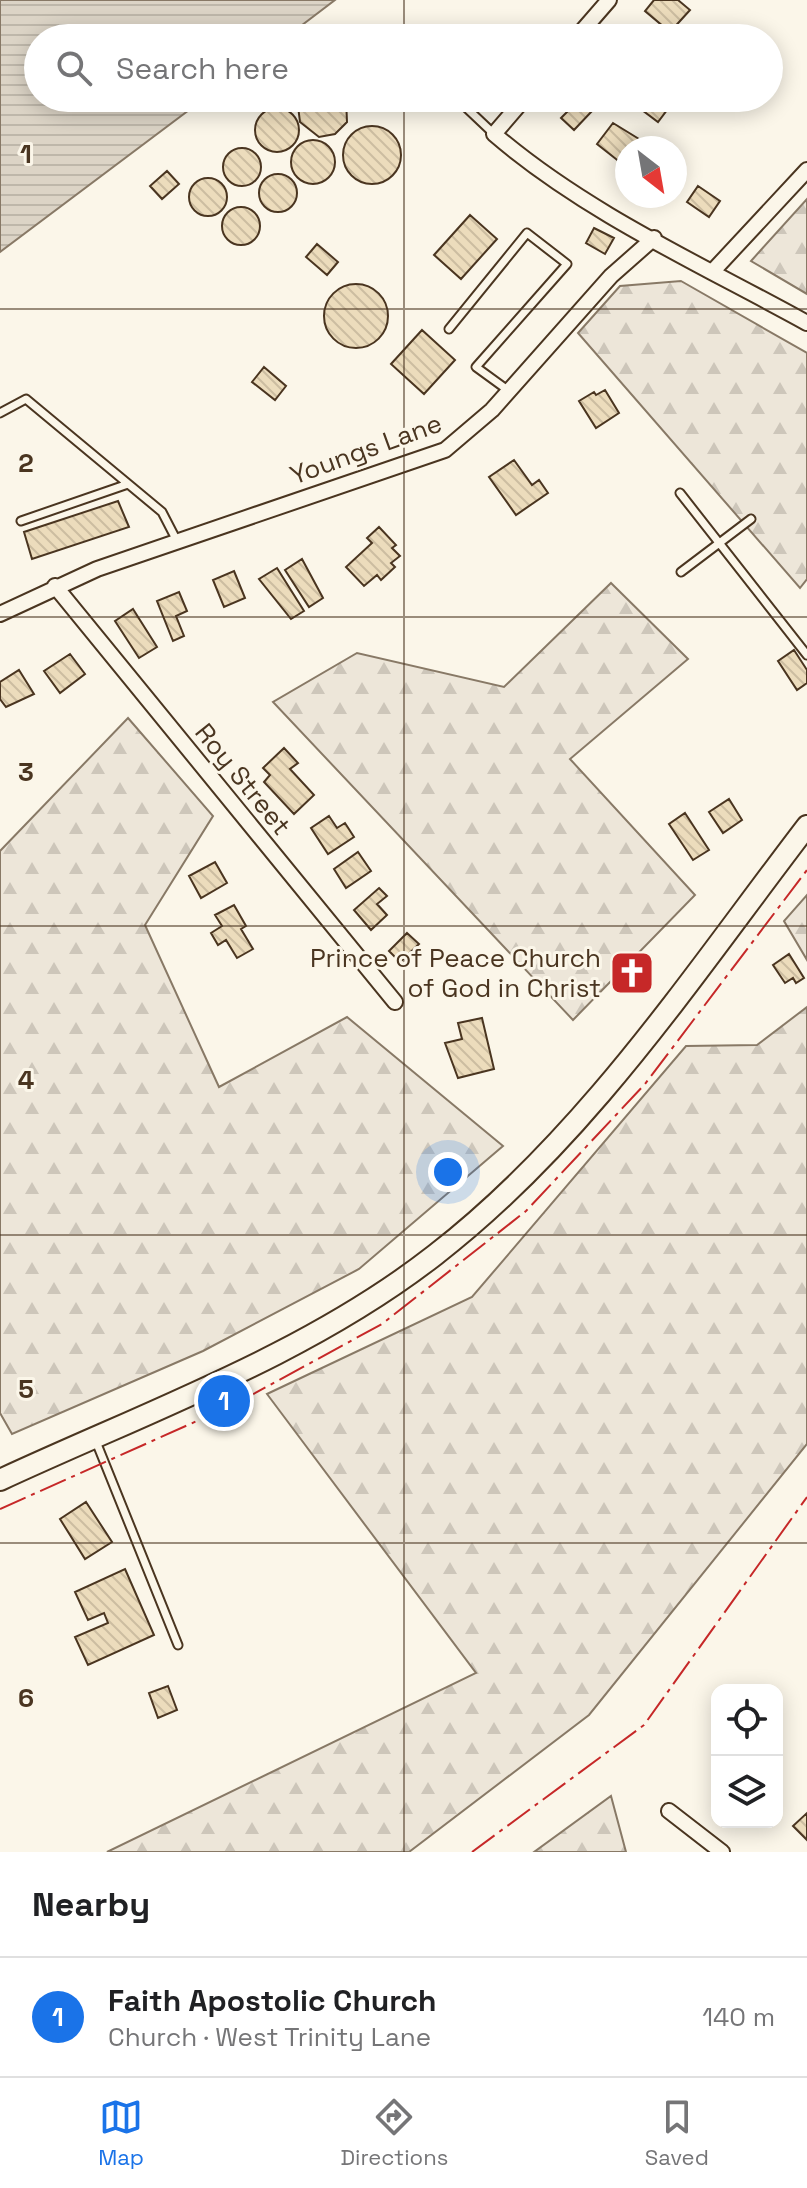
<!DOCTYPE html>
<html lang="en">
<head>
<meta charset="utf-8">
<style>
	:root { --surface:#fff; --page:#f6f6f6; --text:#202124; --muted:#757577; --line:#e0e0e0; --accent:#1a73e8 }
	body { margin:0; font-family:"Space Grotesk",sans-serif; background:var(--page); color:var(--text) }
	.controls { position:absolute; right:24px; bottom:24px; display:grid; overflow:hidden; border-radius:16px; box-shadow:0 4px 20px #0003 }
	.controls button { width:72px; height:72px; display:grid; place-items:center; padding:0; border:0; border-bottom:2px solid var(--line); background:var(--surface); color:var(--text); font:40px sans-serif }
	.compass { position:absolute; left:615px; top:136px; width:72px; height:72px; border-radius:50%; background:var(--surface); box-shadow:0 4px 20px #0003; rotate:149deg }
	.you { position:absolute; left:448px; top:1172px; width:28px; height:28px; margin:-20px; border:6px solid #fff; border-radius:50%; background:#1a73e8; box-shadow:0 0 0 12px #1a73e833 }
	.badge { display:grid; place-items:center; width:52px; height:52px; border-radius:50%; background:var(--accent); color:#fff; font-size:26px; font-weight:700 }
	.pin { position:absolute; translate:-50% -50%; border:4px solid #fff; box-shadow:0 2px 8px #0006 }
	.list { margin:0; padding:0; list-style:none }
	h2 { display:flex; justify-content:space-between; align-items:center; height:104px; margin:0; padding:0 32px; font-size:34px }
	h2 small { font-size:26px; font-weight:400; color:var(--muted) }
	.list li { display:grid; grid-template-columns:52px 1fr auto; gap:24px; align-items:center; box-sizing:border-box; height:120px; padding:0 32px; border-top:2px solid var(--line) }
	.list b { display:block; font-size:30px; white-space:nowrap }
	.list p { margin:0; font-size:26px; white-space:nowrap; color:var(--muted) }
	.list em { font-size:26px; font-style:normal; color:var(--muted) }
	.icon { flex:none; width:44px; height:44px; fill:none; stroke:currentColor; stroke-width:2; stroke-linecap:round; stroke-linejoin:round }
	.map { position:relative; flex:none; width:807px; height:1852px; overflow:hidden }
	.search { position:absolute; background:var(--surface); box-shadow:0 4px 20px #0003; left:24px; right:24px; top:24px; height:88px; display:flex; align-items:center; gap:20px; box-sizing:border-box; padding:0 28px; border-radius:44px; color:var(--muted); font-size:30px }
	.sheet { height:224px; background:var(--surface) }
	nav { display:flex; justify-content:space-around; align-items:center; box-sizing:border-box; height:112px; border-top:2px solid var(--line); background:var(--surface); font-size:22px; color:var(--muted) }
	nav a { display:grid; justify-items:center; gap:4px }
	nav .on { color:var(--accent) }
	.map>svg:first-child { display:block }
	.forest { fill:url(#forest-firs); stroke:#887966; stroke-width:2 }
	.water { fill:url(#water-rules); stroke:#887966; stroke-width:2 }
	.building { fill:url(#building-back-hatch); stroke:#4a3520; stroke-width:2 }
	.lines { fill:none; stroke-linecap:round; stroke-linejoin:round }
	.service-casing { stroke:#4a3520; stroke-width:11 }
	.minor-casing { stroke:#4a3520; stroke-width:18 }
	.secondary-casing { stroke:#4a3520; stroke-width:24 }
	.service { stroke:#fbf6e9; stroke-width:7 }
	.minor { stroke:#fbf6e9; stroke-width:14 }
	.secondary { stroke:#fbf6e9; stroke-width:20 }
	.power { stroke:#c62828; stroke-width:2; stroke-dasharray:28 6 4 6; stroke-linecap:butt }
	.grid { fill:none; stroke:#4a3520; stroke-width:2; stroke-opacity:0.55 }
	.labels { text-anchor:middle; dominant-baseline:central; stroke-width:6; stroke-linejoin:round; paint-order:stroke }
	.street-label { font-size:26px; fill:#4a3520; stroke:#fbf6e9 }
	.poi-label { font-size:26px; fill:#4a3520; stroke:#fbf6e9; text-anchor:end }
	.grid-label { font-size:26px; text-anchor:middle; font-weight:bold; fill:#4a3520; stroke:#fbf6e9; stroke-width:6; stroke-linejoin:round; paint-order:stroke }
</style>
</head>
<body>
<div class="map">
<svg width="807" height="1852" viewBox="0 0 807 1852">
	<defs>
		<pattern id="forest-firs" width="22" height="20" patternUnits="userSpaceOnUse" patternTransform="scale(2)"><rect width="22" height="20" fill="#ede6d9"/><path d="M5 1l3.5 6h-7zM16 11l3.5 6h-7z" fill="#cdc6ba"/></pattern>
		<pattern id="water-rules" width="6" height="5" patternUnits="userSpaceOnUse" patternTransform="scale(2)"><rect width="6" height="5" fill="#dcd4c6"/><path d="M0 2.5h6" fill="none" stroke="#beb7aa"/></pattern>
		<pattern id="building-back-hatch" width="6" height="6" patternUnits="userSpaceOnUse" patternTransform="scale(2)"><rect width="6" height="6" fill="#ecdcbc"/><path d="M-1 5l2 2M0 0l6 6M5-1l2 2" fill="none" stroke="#ccbda1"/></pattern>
	</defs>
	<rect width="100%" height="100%" fill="#fbf6e9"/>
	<path class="forest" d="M807,199V294L751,261Z
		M681,281L807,353V579L800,588L578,333L620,286Z
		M611,583L688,659L570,759L695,895L573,1020L273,702L357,653L504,687Z
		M128,718L213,816L145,925L219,1087L347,1017L503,1146L359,1269L203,1351L12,1434L0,1413V851Z
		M807,895V960L784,921Z
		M807,1007V1444L589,1715L409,1852H107L476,1673L267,1394L472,1297L686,1046L757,1045Z
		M611,1796L626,1852H534Z"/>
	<path class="water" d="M0,0H335L285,38H38V98H205L0,252Z"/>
	<path class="building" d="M654,0H678L690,10L670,32L645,11Z
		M346,98L347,122L335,134L319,137L300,122L298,106L302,98Z
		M581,98L593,110L574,130L561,118Z
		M651,98H676L658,122L642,110Z
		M255 130a22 22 0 1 1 44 0a22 22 0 1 1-44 0Z
		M613,123L639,139L633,148H627L621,163L597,144Z
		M343 155a29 29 0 1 1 58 0a29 29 0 1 1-58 0Z
		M291 162a22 22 0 1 1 44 0a22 22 0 1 1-44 0Z
		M223 167a19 19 0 1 1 38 0a19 19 0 1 1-38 0Z
		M167,171L179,184L162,199L150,186Z
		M259 193a19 19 0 1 1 38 0a19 19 0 1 1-38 0Z
		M189 197a19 19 0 1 1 38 0a19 19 0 1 1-38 0Z
		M698,186L720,201L709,217L687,202Z
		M222 226a19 19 0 1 1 38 0a19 19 0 1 1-38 0Z
		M470,215L497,239L461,279L434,255Z
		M594,228L614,238L605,254L586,243Z
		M317,244L338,262L327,275L306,257Z
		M324 316a32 32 0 1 1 64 0a32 32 0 1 1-64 0Z
		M422,330L455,360L424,394L391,364Z
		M264,367L286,386L275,400L252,382Z
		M605,390L619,413L596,428L579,401L594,392L596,395Z
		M514,460L532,485L539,480L548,493L516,515L489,477Z
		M118,501L129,527L32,559L24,532Z
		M379,527L396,545L392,548L400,556L391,563L395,567L381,580L377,575L364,586L346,567L372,543L367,538Z
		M302,559L323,598L309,607L285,570Z
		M277,568L304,611L291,619L259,579Z
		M234,571L245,598L224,607L213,580Z
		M179,592L187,611L176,616L184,636L173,641L157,601Z
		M133,609L157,647L139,658L115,621Z
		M794,650L807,670V683L797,690L778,661Z
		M70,654L85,674L60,693L44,671Z
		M19,670L34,694L6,707L0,699V682Z
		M284,748L298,763L290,769L314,795L294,814L264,782L270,775L263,768Z
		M729,799L742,820L723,833L709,812Z
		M685,813L709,850L693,860L669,824Z
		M329,816L337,828L345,823L354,837L328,854L311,828Z
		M358,852L371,871L346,888L334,869Z
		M215,862L227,883L201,898L189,876Z
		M379,888L387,896L377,904L387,915L371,930L354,910Z
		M234,905L246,926L241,929L253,949L237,958L226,940L218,945L211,933L222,926L215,915Z
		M407,933L419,944L400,962L389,951Z
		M789,954L804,978L796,983L793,978L785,983L773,965Z
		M482,1018L494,1069L458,1078L445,1043L462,1039L458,1023Z
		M86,1502L112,1542L85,1559L60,1519Z
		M125,1569L154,1635L88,1665L75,1637L108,1623L104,1613L88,1620L75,1592Z
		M168,1686L177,1710L158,1718L149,1693Z
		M807,1813V1840L793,1826Z"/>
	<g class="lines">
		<g class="service-casing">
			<path id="service" d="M377,31L385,38
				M456,98L494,134
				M449,329L527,233L567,264L476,367L509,391
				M0,413L26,399L162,512L177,541
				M680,493L807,655
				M21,521L128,484
				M681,572L751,519
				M95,1439L178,1645"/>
		</g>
		<g class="minor-casing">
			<path id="minor" d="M576,38L609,0
				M525,98L494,134C586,213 702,265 807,323
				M713,271L807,170
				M55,586L395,1002
				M0,614L97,569L445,450L492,410L611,276L654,238
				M669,1811L722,1852"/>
		</g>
		<g class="secondary-casing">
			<path id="secondary" d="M0,1480C146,1412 307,1355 435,1255C586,1138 692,976 807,826"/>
		</g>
		<use href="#service" class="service"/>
		<use href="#minor" class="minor"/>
		<use href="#secondary" class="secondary"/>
		<path class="power" d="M0,1509L235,1404L382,1324L526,1211L645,1084L807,870
			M472,1852L644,1725L807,1497"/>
	</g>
	<path class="grid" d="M404,0V38M404,98V1852M0,309H807M0,617H807M0,926H807M0,1235H807M0,1543H807"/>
	<defs>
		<g id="church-square" transform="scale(2.3)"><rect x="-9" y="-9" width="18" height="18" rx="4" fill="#c62828" stroke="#fbf6e9"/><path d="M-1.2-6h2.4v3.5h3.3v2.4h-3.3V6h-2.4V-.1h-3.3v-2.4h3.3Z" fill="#fff"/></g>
	</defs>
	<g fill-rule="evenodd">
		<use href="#church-square" x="632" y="973"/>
	</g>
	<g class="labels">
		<g class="street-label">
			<text transform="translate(366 449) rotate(-20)">Youngs Lane</text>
			<text transform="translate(243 779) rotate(51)">Roy Street</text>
		</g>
		<g class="poi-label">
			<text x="601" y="958">Prince of Peace Church<tspan x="601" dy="30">of God in Christ</tspan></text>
		</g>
	</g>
	<g class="grid-label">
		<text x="26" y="163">1</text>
		<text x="26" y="472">2</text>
		<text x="26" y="781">3</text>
		<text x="26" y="1089">4</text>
		<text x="26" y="1398">5</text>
		<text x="26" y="1707">6</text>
	</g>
</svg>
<div class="controls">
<button><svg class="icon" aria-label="locate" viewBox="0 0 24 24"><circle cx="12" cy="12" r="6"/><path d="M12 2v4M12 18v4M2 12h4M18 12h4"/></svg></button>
<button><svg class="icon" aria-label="layers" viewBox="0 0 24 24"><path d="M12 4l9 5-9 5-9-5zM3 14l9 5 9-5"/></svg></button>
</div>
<svg class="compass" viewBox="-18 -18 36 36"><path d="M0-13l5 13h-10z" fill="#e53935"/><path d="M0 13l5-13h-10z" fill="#757577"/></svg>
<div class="you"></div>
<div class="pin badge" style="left:224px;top:1401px">1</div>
<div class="search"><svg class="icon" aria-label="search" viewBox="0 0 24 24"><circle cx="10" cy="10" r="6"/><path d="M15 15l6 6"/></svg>Search here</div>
</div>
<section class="sheet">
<h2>Nearby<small></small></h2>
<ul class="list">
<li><span class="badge">1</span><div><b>Faith Apostolic Church</b><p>Church · West Trinity Lane</p></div><em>140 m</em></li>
</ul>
</section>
<nav>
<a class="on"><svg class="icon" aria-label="map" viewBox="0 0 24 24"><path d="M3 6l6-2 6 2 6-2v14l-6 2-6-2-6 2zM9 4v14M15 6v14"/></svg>Map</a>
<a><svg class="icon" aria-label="directions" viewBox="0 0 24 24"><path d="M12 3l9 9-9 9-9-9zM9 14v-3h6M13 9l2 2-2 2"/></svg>Directions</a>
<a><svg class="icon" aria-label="saved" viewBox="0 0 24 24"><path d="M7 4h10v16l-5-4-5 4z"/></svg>Saved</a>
</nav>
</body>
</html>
